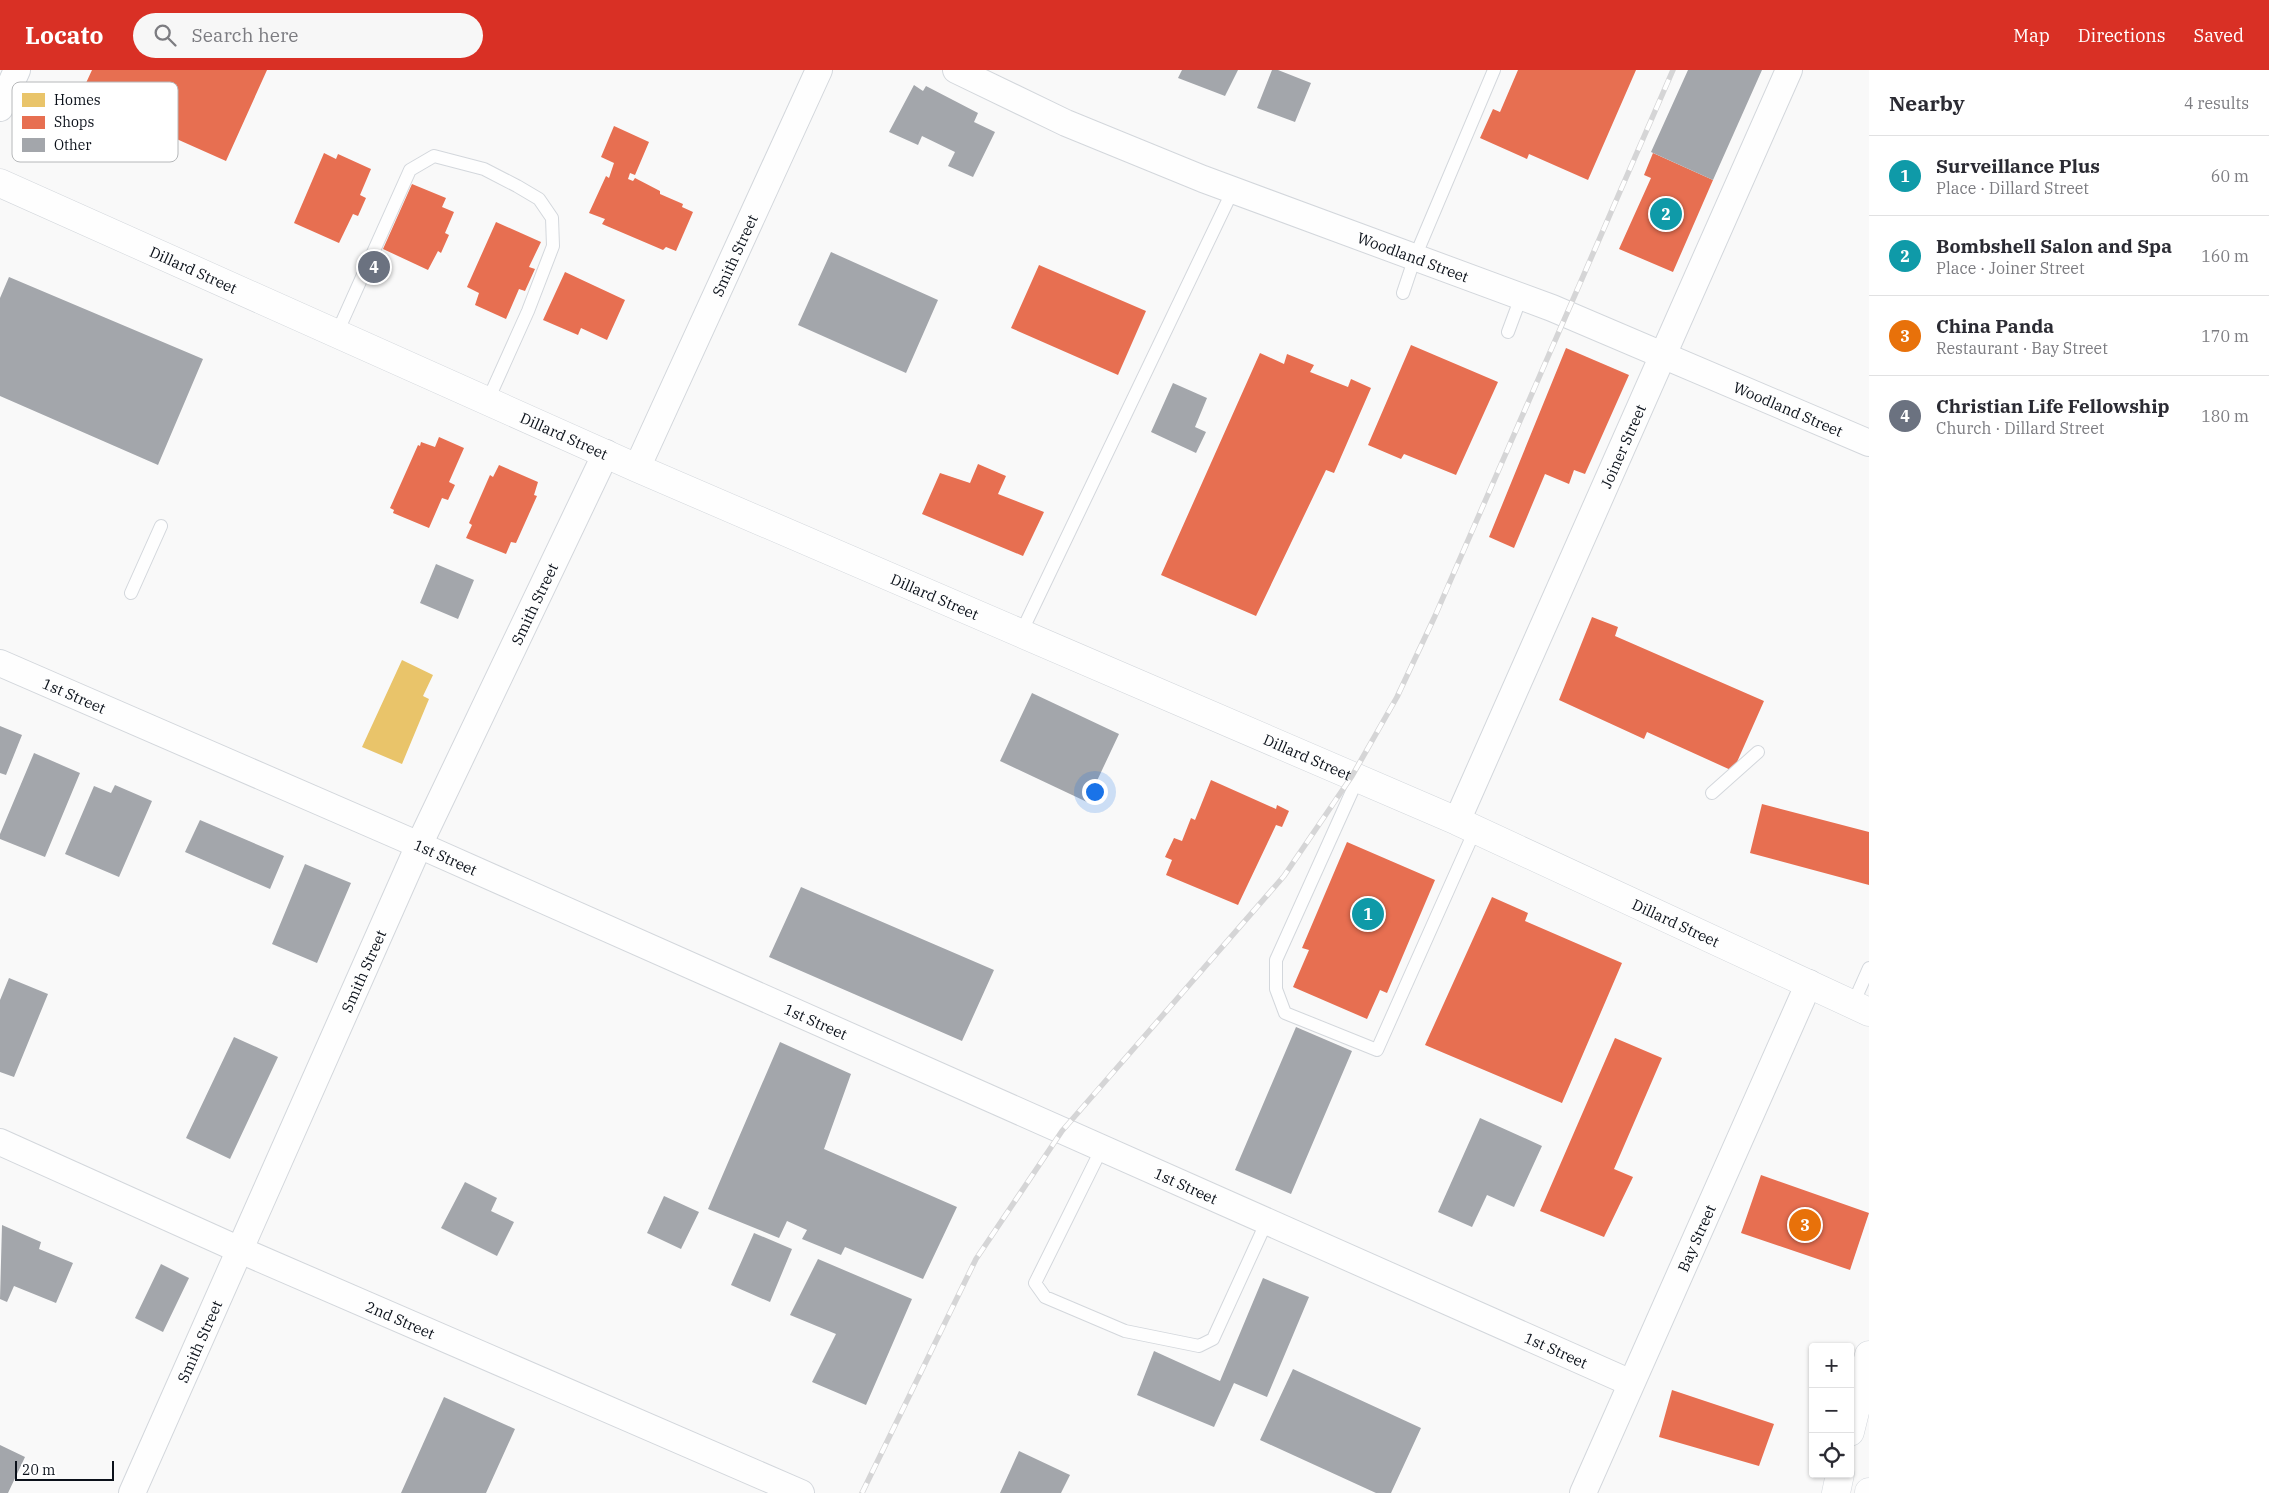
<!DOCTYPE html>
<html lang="en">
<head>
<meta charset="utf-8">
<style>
	:root { --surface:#fff; --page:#f7f7f7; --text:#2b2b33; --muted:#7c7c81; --line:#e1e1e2; --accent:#d93025 }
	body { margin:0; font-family:"IBM Plex Serif",serif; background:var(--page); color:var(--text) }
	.controls { position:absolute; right:15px; bottom:15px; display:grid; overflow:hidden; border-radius:5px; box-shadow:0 1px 4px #0004 }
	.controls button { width:45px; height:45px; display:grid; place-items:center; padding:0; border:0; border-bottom:1px solid var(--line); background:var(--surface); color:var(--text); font:25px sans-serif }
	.scale { position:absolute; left:15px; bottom:12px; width:99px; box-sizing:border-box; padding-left:5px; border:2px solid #0b111a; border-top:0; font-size:14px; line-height:18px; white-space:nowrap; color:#0b111a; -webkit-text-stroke:4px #fff; paint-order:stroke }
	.you { position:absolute; left:1094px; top:721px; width:18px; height:18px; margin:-12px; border:4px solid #fff; border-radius:50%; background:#1a73e8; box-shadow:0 0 0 8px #1a73e833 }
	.badge { display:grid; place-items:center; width:32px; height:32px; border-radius:50%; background:var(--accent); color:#fff; font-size:16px; font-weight:700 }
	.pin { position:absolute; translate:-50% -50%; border:2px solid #fff; box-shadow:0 1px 5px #0006 }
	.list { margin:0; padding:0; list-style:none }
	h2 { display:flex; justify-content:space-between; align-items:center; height:65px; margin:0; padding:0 20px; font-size:21px }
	h2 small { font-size:16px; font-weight:400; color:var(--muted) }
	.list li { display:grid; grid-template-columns:32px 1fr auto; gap:15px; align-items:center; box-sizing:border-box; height:80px; padding:0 20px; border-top:1px solid var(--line) }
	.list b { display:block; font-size:19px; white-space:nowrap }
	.list p { margin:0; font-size:16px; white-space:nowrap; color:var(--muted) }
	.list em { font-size:16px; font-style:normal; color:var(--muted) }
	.icon { flex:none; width:28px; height:28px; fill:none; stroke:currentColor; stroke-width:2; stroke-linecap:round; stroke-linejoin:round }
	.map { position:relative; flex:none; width:1869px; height:1423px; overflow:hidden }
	header { display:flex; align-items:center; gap:30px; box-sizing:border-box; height:70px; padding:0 25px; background:var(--accent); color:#fff }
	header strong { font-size:24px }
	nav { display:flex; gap:28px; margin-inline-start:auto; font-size:18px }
	.search { width:350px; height:45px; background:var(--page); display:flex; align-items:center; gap:12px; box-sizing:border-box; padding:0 18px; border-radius:28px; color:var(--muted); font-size:19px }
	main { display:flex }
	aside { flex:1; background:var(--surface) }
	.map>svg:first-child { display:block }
	.homes { fill:#e9c46a }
	.shops { fill:#e76f51 }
	.building { fill:#a3a6ab }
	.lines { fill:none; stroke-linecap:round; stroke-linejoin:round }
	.service-casing { stroke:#d3d7dc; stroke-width:14 }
	.minor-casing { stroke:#d3d7dc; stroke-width:28 }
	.primary-casing { stroke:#d3d7dc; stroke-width:29 }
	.service { stroke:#fefefe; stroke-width:12 }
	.minor { stroke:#fefefe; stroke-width:26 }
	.primary { stroke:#fefefe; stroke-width:28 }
	.rail-casing { stroke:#d5d5d6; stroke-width:5.5 }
	.rail { stroke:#fff; stroke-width:4; stroke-dasharray:11; stroke-linecap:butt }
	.labels { text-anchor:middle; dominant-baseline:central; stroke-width:5; stroke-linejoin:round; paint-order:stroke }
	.street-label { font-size:15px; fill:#0b111a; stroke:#fff }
	.key { fill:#fff; stroke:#b6b8ba; stroke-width:1 }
	.key-label { font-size:14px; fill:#0b111a }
</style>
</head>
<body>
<header>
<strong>Locato</strong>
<div class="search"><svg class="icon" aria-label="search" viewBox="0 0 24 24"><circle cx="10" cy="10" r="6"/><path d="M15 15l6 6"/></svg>Search here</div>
<nav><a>Map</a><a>Directions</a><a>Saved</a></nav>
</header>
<main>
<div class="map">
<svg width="1869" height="1423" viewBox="0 0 1869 1423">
	<rect width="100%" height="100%" fill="#f9f9f9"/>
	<path class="homes" d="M402,590L433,605L423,626L429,629L402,694L362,677Z"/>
	<path class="shops" d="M92,0H267L226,91L80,26Z
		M1518,0H1636L1588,110L1529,84L1527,89L1480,68L1493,39L1500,42Z
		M614,56L649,72L635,105L630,103L628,109L633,111L635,108L660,121V124L683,134L682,137L693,142L676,181L666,177L663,180L602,154L605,149L589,143L606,106L609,108L614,93L601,87Z
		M324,83L336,89L338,84L371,99L360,125L366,128L358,146L353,144L339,173L294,153Z
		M1653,83L1713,110L1673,202L1619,179L1651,108L1644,105Z
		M412,114L446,128L442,137L454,142L445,163L449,165L441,183L438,181L428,200L383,179Z
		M496,152L541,172L529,197L535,199L525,221L519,219L506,249L475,235L479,223L467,217Z
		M1039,195L1146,241L1118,305L1011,258Z
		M565,202L625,230L607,270L581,258L578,265L543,250Z
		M1411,275L1498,312L1456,405L1404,384L1401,389L1368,375Z
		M1566,278L1629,305L1585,404L1574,400L1569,414L1545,404L1514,478L1489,467Z
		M1260,283L1284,294L1287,284L1314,295L1310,302L1348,317L1351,309L1371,318L1334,403L1326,400L1256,546L1161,505Z
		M439,367L464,378L449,412L455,415L448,430L442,428L429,458L393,443L394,440L390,438L418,375L420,376L421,372L435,377Z
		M978,394L1006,406L998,424L1044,442L1023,486L922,444L940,403L970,413Z
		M499,395L538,412L534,425L537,426L516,473L511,472L506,484L466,468L472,455L469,453L490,405L493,407Z
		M1592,547L1618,557L1615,566L1764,631L1733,701L1647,662L1644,669L1559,630Z
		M1211,710L1276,739L1277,735L1289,741L1282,757L1276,755L1238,835L1166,805L1172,790L1165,787L1174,768L1182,771L1191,748L1195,750Z
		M1762,734L1869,762V815L1750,783Z
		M1347,772L1435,810L1387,923L1380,920L1367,949L1293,917L1309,880L1302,878Z
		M1492,827L1528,843L1525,851L1622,893L1562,1033L1425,975Z
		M1615,968L1662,988L1614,1099L1633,1107L1604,1167L1540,1141Z
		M1761,1105L1869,1143L1850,1200L1741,1163Z
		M1672,1320L1774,1354L1759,1396L1659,1367Z"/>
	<path class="building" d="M1182,0H1238L1225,26L1178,8Z
		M1272,0H1278L1311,13L1295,52L1257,38Z
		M1688,0H1762L1713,110L1651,82Z
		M914,15L923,21L926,16L978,43L974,52L995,62L973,107L948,96L955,82L922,66L918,75L889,62Z
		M831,182L938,230L906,303L798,255Z
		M9,207L203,289L158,395L0,326V228Z
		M1173,313L1207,328L1195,357L1206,362L1196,383L1151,362Z
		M436,494L474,510L458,549L420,533Z
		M1032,623L1119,664L1087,732L1000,691Z
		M0,656L22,665L6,705L0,703Z
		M34,683L80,703L45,787L0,769V764Z
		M115,715L152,731L119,807L65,784L94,716L111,723Z
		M200,750L284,786L270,819L185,782Z
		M305,794L351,813L317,893L272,874Z
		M801,817L994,900L962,971L769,887Z
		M9,908L48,924L14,1007L0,1002V930Z
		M1296,957L1352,981L1291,1124L1235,1100Z
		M234,967L278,987L230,1089L186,1068Z
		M780,972L851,1004L824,1079L957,1137L923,1209L845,1177L841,1185L802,1169L807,1160L787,1151L779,1168L708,1139Z
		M1480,1048L1542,1076L1514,1137L1487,1125L1472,1157L1438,1142Z
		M465,1112L497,1128L491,1141L514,1152L497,1186L441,1158Z
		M664,1126L699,1142L681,1179L647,1163Z
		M2,1155L41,1172L39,1179L73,1193L56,1233L14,1216L7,1232L0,1229Z
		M754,1163L792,1179L770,1232L731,1215Z
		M818,1189L912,1229L866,1335L812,1312L836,1264L790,1245Z
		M161,1194L189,1208L163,1262L135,1248Z
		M1263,1208L1309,1227L1267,1327L1234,1313L1214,1357L1137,1325L1154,1281L1220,1311Z
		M1293,1299L1421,1358L1391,1423H1376L1260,1370Z
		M444,1327L515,1359L486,1423H401Z
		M0,1375L25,1387L8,1423H0Z
		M1019,1381L1070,1405L1061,1423H1000Z"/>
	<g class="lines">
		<g class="service-casing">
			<path id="service" d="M1403,223L1415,187L1494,0
				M1508,262L1521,227
				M337,263L410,100L434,86L484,99L517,116L539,129L552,148L553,176L528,241L488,330
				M131,523L161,456
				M1021,563L1233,120
				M1358,708L1276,890V919L1285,943L1377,980L1475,760
				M1712,723L1758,682
				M1853,934L1869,898
				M1102,1078L1035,1213L1045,1227L1125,1261L1199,1276L1213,1269L1267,1151"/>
		</g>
		<g class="minor-casing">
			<g id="minor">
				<path id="s1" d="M956,0L1066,53L1203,109L1552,238L1869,373"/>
				<path d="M0,38L17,0"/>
				<path id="s2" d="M637,398L819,0"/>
				<path id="s3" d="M0,593L419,775L1631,1313"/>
				<path id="s4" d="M1457,751L1789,0"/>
				<path id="s5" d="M0,1072L240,1180L801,1423"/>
				<path id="s6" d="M132,1423L419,775L606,383"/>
				<path id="s7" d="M1583,1423L1809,913"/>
			</g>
		</g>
		<g class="primary-casing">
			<g id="primary">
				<path id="s8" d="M0,113L637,398L1457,751L1869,942"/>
				<path d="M1850,1362L1869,1285"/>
				<path d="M1836,1423L1840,1404"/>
				<path d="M1869,1423V1422"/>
			</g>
		</g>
		<use href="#service" class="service"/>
		<use href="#minor" class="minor"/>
		<use href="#primary" class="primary"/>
		<g class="rail-casing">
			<path id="rail" d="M862,1423L976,1189L1062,1061L1284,806L1352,706L1397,627L1435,546L1673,0"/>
		</g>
		<use href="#rail" class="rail"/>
	</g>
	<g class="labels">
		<g class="street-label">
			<text stroke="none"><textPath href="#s2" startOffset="234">Smith Street</textPath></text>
			<text stroke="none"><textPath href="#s1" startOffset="494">Woodland Street</textPath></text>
			<text stroke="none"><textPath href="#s8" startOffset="212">Dillard Street</textPath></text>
			<text stroke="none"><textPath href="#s1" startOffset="899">Woodland Street</textPath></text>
			<text stroke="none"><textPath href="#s8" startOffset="618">Dillard Street</textPath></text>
			<text stroke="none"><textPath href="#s4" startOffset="410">Joiner Street</textPath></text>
			<text stroke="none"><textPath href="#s8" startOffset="1022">Dillard Street</textPath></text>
			<text stroke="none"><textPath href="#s6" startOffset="976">Smith Street</textPath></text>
			<text stroke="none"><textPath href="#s3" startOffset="81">1st Street</textPath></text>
			<text stroke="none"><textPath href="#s8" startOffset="1428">Dillard Street</textPath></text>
			<text stroke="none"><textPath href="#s3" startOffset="486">1st Street</textPath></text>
			<text stroke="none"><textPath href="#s8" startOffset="1832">Dillard Street</textPath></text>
			<text stroke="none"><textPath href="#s6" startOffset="571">Smith Street</textPath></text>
			<text stroke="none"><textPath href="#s3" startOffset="891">1st Street</textPath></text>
			<text stroke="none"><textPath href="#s3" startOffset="1296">1st Street</textPath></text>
			<text stroke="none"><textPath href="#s7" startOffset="279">Bay Street</textPath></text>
			<text stroke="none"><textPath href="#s5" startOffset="438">2nd Street</textPath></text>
			<text stroke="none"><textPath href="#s6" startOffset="166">Smith Street</textPath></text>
			<text stroke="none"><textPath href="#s3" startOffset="1701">1st Street</textPath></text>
		</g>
	</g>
	<rect x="12" y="12" width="166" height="80" rx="8" class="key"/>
	<rect x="22" y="23" width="23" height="14" fill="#e9c46a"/>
	<rect x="22" y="46" width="23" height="13" fill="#e76f51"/>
	<rect x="22" y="68" width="23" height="14" fill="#a3a6ab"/>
	<g class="key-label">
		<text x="54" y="35">Homes</text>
		<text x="54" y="57">Shops</text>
		<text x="54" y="80">Other</text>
	</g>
</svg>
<div class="controls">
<button>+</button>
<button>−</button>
<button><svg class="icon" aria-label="locate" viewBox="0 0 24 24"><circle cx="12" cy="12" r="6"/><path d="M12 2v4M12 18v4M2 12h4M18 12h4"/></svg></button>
</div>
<div class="scale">20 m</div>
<div class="you"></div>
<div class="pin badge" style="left:1368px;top:844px;background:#0f9aa8">1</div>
<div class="pin badge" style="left:1666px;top:144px;background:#0f9aa8">2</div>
<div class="pin badge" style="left:1805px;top:1155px;background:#e8710a">3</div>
<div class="pin badge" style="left:374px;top:197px;background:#6b7280">4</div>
</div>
<aside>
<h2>Nearby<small>4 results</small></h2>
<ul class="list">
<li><span class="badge" style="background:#0f9aa8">1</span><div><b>Surveillance Plus</b><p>Place · Dillard Street</p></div><em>60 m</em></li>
<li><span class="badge" style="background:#0f9aa8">2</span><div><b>Bombshell Salon and Spa</b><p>Place · Joiner Street</p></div><em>160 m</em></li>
<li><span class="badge" style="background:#e8710a">3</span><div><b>China Panda</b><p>Restaurant · Bay Street</p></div><em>170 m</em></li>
<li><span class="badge" style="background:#6b7280">4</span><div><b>Christian Life Fellowship</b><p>Church · Dillard Street</p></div><em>180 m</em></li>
</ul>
</aside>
</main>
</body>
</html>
